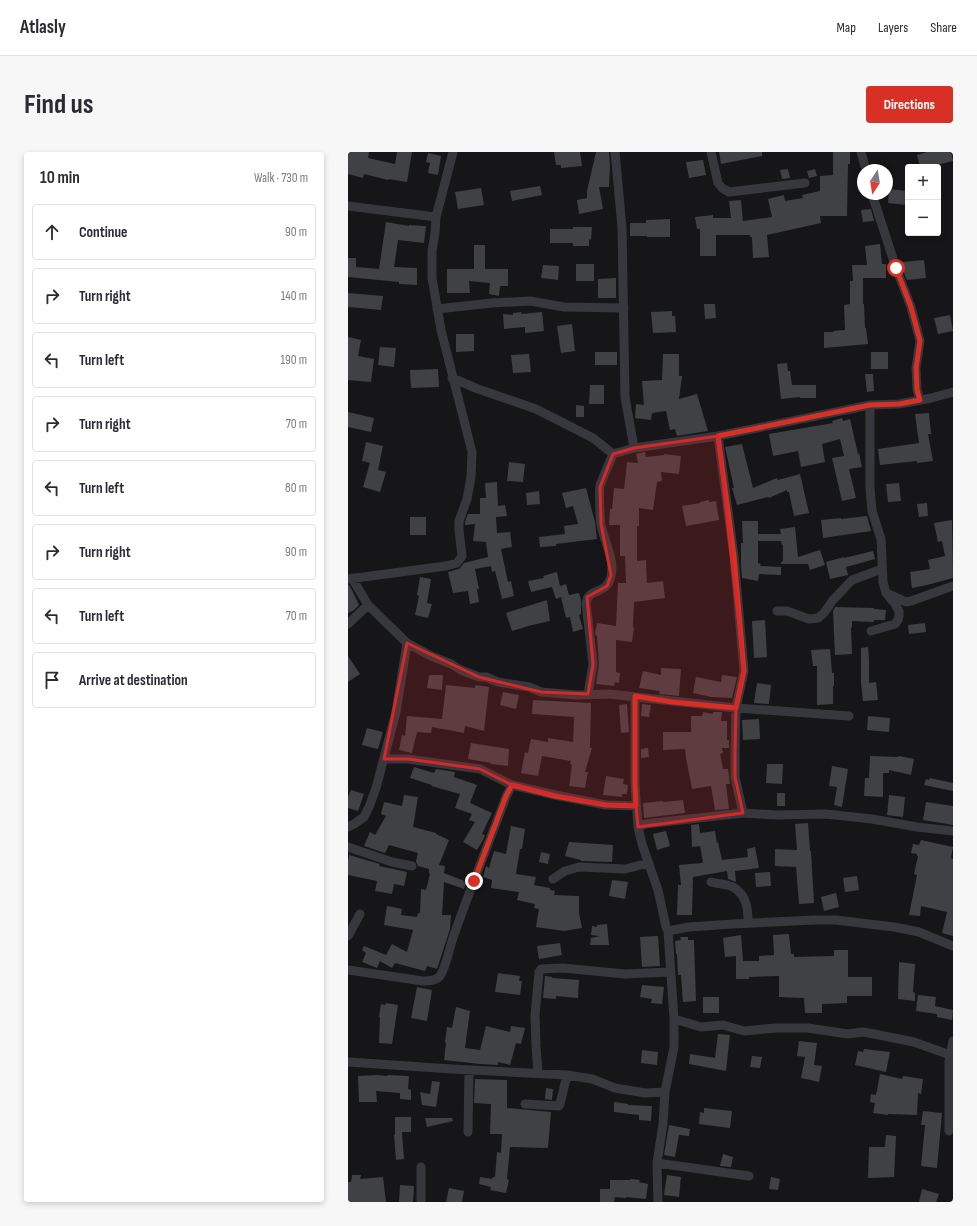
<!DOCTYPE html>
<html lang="en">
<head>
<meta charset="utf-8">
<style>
	:root { --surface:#fff; --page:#f7f7f7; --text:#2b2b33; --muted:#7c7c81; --line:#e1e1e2; --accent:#d93025 }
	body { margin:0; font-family:"Sofia Sans Condensed",sans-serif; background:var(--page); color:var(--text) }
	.controls { position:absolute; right:12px; top:12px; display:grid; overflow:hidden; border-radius:4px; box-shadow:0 2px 6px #0003 }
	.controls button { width:36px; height:36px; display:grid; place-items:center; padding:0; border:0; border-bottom:1px solid var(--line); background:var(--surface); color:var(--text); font:20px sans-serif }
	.compass { position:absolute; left:509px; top:12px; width:36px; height:36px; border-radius:50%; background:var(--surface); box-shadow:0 2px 6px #0003; rotate:192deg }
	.stop { position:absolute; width:12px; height:12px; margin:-9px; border:3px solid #d93025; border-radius:50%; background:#fff }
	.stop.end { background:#d93025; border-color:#fff; box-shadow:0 1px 4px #0008 }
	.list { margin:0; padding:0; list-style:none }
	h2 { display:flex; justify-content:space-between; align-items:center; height:52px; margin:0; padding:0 16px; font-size:17px }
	h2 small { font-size:13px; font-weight:400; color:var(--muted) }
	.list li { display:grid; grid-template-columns:26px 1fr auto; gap:12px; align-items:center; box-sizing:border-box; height:56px; margin:0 8px 8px; padding:0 8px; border:1px solid var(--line); border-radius:4px }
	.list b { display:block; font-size:15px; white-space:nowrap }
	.list em { font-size:13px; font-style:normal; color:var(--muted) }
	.icon { flex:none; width:22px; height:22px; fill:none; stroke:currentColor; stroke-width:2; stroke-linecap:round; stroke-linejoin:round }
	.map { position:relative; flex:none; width:605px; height:1050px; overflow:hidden; border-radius:4px }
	header { display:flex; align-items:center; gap:24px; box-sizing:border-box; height:56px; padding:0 20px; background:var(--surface); border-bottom:1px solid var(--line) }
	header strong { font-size:19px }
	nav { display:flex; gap:22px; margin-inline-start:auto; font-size:14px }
	.intro { display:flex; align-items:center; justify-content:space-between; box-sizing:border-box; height:96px; padding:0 24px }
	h1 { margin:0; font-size:28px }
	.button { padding:10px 18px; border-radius:4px; background:var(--accent); color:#fff; font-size:14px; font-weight:700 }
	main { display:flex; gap:24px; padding:0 24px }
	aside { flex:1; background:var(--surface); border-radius:4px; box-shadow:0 2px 6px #0003 }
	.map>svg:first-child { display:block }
	.building { fill:#404145 }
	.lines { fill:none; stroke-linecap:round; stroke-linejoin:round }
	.street { stroke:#37383d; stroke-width:9 }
	.route { stroke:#d93025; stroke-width:5 }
	.marked { fill:#d62828; fill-opacity:0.2; stroke:#d62828; stroke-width:3; stroke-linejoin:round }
</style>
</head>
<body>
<header>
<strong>Atlasly</strong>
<nav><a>Map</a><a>Layers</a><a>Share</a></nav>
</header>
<div class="intro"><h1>Find us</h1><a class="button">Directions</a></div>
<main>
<aside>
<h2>10 min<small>Walk · 730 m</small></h2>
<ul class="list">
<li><svg class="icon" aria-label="ahead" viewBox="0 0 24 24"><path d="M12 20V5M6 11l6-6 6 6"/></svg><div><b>Continue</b></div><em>90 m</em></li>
<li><svg class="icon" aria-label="right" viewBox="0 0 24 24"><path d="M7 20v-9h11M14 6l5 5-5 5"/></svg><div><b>Turn right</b></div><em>140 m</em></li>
<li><svg class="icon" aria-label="left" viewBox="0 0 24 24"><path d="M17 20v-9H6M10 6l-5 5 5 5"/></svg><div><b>Turn left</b></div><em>190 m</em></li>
<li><svg class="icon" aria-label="right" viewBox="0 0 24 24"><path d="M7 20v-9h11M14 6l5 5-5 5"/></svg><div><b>Turn right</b></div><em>70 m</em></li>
<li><svg class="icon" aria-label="left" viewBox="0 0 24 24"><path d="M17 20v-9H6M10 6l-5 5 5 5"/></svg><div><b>Turn left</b></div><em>80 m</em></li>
<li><svg class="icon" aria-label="right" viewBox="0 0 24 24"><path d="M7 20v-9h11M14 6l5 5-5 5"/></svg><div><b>Turn right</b></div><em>90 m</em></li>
<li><svg class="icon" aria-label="left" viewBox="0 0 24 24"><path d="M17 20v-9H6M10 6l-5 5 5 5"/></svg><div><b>Turn left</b></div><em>70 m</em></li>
<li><svg class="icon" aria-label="arrive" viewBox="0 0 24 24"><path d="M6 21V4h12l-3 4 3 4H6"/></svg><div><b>Arrive at destination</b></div></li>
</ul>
</aside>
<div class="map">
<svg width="605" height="1050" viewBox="0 0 605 1050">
	<rect width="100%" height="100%" fill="#161618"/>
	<path class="building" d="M0,0H21L20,6L47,12L49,0H64L59,30L41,27L40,28L16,22L15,26L0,22Z
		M206,0H232L234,14L213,16V13H208Z
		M248,0H261L262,13L261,35H251L255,57L231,62L229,48L239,46V39Z
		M371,0H414V4L373,12Z
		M485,0H502V12H500L499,64H472L473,71L419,83L421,105L405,106L404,85H402V83H368V104H352V77H349L347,65L365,63V66H383L381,49L393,48L395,69L424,65L420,47L436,43L437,49L455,46L454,43L472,39V24L485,23Z
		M579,0H603L605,9L589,13L590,15H572L569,3Z
		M80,1L93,4L90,23L80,21L82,11L78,10Z
		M355,8L358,23L341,26L338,10Z
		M440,17L442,26L434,27L432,18Z
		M467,17L469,24L461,26L459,19Z
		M192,34L194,43L164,49L162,39Z
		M133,36L136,53L110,57L107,40Z
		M541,37L560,39L559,53L540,51Z
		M523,57L526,69L515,70L513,58Z
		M322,67V85H299V84H282V71H298V68Z
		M38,70L61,74V73L78,74L76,91L50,88L46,115L69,116V133L51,132V130L0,125V106H8V115L31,117Z
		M225,75H244L243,88L241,87V94H225V91H202V77H225Z
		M532,92L534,112H538V126H515V152H516L517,176H518L520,192L476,196V180H486L485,179L497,178L496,153L502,152V129H505L504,113H519L517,94Z
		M126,93H137V117H160V134H152L151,144L141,142L142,131L121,129L122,141H99V117H126Z
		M576,108L578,126L559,128L555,119L554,110Z
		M228,112H246V129H228Z
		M195,113L211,114L210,128L193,126Z
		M268,126V146H250V127Z
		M0,141L35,144L33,158L0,155Z
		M356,152H367L368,166L357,167Z
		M324,159V164H327L328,180L305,181L303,160Z
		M173,160L174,162L194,160L196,179L177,181V175L156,177L155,162L165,163V161Z
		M602,163L605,179L590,182L586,166Z
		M224,172L227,199L213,201L209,174Z
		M108,182H126V199L108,200Z
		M0,185L13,188L10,204L26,207L23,230L0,228Z
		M32,195L48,196L46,215L30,213Z
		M247,200H269V213H247Z
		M523,200H540V217H523Z
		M181,202L183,220L165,221L163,203Z
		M315,202H331V224H334L331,247L349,242L360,279L329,284L327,277L322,278L318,259L304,261L303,268L287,266L288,252L296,253L294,229L314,228Z
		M439,211L440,219H442L444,233H468V246H452V245L433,247L429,212Z
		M90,217L91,235L63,236L62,218Z
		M517,222H525L526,239L519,240Z
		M242,233H256V252H241Z
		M228,253L236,254V265H228Z
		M0,260L26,266L23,280L0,275Z
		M581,261L583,282H580L585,309L569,311V309L532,313L530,297L571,291L567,262Z
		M494,266L495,269L502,267L510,302L511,301L514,315L501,317L508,346L494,349L484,306L496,304L492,287L474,292L477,310L453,315L450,299L425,304L421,282L485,271L484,269Z
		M18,290L35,294L30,318L38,320L32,340L15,335L22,311L14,309Z
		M394,292L405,336L429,326L430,328L452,322L461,361L446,364L441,340H439V338L421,346L420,345L389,353L384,336H386L377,295Z
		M297,300L298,305L316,303V302L333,304L331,322L313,320L314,329L309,330L305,358L291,356V374H289V409L298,408L299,431L315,429L317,446L286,450L285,475L286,476L284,490L268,488V520L272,521L271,531L267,530L266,534L248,532L251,512L249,484H248L247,481L249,471L268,474L270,431H278L277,404H272V373H261L262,357H264L266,336L276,337L279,310L290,311L288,302Z
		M161,310L177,312L175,330L159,329Z
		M149,330L150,354L157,353L159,364L148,365L149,381L162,380L164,395L153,397L160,430L163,429L166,444L154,447L147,419L144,420L143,414L127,417L131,437H129L131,450L122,452L120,439L105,441L100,420L111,417L116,411L140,405L138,390L125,389L127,372L117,373V370L120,362H132V346H138L137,331Z
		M551,331L553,349L540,350L538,332Z
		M238,336L247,370L249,387L208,392V394L192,395L191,385L217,382L216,374L230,372L225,354L218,356L214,341Z
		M191,339L192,352L179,353L178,341Z
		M361,348V350L368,349L371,368L338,374L334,354L352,351V350Z
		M579,351L580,364L571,365L569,352Z
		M519,364L523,379L475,386L473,368L493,366V367Z
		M62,365H78V383H62Z
		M604,368L605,426L579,433L564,436L562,420L582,417L580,408L597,404L594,389L590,390L586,371Z
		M394,369H410V382H433L432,377L447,375L450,405L472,398L477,413L462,418L460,412H433V410L435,409V393H434L433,389H410V411L413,412L412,414L433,415V423L411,422L410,429L394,426L393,414V391H395Z
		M525,399L527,407L498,415L500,423L482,427L478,410L496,405V406Z
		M209,420L212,434L218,432L221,443L231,441L233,448V462L231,463L235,477L225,480L222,465L218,466L213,445L208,447L204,435L183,440L180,429L196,426L195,424Z
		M72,425L83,427L79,451L84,452L80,466L67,463L71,444L69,443Z
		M0,433H1L4,438L11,453L6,458L0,461Z
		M199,448L202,469L184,473L164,479L158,461Z
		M487,455L526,456V457L538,458L537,468H526V470L504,469V475L503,476L504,502L487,503L485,459Z
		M417,468L419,505L406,506L404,469Z
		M577,471L578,480L561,482L560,473Z
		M520,495L521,507V531L528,530L530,548L515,549L513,531V496Z
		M482,497L484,521H486V534H485V552L469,553V514H465L463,498Z
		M0,504L12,522L0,530Z
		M313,516L333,517L331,544L311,542L312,539L291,536L295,519L313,523Z
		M81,523H95L94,538L79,536Z
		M374,523L389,525L384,546L363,545L345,541L348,525L373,530Z
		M409,531L423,533L421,552L406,551Z
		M98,533L127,536V533L141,535L136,579L117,574L116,581L84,575L83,581L69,580L64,601L51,598L54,583L57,584L59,564L94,567Z
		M155,540L171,543L168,557L152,553Z
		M185,548L243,551L242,596H244L237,620H240L237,636L221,634L224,613L222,612L223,609L194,604L190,624L173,621L177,600L180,601L183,587L200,590V586L225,590L226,565L184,562Z
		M279,552L281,580L273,581L271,553Z
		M294,552L303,553L301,565L293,564Z
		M355,560L365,562V560H374L373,569H379V588H381V596H374L375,601L372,602L375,617H380L382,632H378L381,657L367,658L363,634L344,637L338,606L337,597L315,598V580H343V564H354Z
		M520,564L542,566L541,580L519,578Z
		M411,567L412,587L395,588L394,568Z
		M19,576L35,580L30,597L14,593Z
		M123,591L161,597L160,614L143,612V611L120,607Z
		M300,596L301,605L293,606V597Z
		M522,604L550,605L551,604L566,607L563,623L541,618V621H535V645L516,644L517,626H521Z
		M419,612H435L434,632L418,631Z
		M484,614L500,617L494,655L486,653L489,635L481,634Z
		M66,615L86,621L88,617L107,620L106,625L129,633L122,651L144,661L134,682L137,683L135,688L129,698L115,690L127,670L121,668L124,662L107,656L112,642L83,634L84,633L62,626Z
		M258,624L276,627L275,632L280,633L279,642H274V645L255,643Z
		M582,626L605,631V639L576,633L578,627L581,628Z
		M3,638L16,642L10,659L0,656V645Z
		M429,641H437V654H429Z
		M56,643L70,645L65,675L88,681V682L101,688L91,713L97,714L96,721L119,730L116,737L96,730L94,763H103L102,777L89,817L79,814L77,819L47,811L44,816L32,809L29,816L14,810L18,801L14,798L16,794L38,803L44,792L59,800L65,778L36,773L39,754L54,757L53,763L69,765L70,761H72L73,737L78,738L82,722L81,721V717L70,714L68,709L70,701L41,693L37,701L16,694L22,680L27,683L38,664L33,662L36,650L54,654Z
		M541,643L557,645L555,665L539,663Z
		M335,648L337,661L296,666L295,651L315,649V650Z
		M578,650L605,654V673L575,668Z
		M460,671L462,699H463L466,751L451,752L448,715L427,714V697L449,698L447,672Z
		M351,672L352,681L367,679L369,691L370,690L374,708L400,705L399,697L407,695L411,716L387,719L388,730L380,727L379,719L345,725L344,763H329L330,733H333L331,713L354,711L355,710L352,694L344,695L343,673Z
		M163,674L177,677L174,697H172L168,722L188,725L186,733L202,736V738L207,739L206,743L231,744V761L234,776L216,779L188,775L191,757L186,756L187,752L169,748L171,740L143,736L144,728L135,725L138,714L141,716L146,699L158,702Z
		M318,679L322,694L309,698L305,682Z
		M573,688L605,695L603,706L605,707V784L594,781L599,760L573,754L572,764L561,763L569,723L566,722L570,704H569V702L563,701L565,692L571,693Z
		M221,690L265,693L264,710L233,709V708L217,704Z
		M193,700L202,702L200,712L191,710Z
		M1,703L32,712L31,714L59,720L56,734L46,732L44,742L27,739L29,729L0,723V709Z
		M422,720L423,734L408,735L407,721Z
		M509,724L511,738L497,740L495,726Z
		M264,728L280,730L277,747L261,744Z
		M488,741L491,755L476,759L473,745Z
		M259,772L261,793H242L243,786L252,784L243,783L244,774L249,775V773Z
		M441,782L443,802H446V805L486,804V798H500V825H524V844H499V851L474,852V861H457L456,846L431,845V824L401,825V827H388V804L377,805L375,786L393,783L395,809H411V804L426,803L425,783Z
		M310,784L312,814L294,815L292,785Z
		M332,785H340V788H346L348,849L335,850L333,823H330L329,802H328L327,789L333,788Z
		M212,791L214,803L191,807L189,794Z
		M551,810L567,812L565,840L567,841V849L550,847Z
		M150,821L172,824L171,829H174L172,843L147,840Z
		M197,824L204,825V826L231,828L230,846L208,844V847L195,846Z
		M294,833L316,835L314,852L303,851L304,847L292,845Z
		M69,835L84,838L79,869L63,866Z
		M570,843L588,845L587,854L605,858L604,868L589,865V862L568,859Z
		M355,845H371V861H355Z
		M38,851L50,853L44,892L31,891L32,865H31L33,852L37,853Z
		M108,855L122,859L117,896L132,898L138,874L162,880L163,874L177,876L173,892L168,891L162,913L150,910V913L132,912L96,908L98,891L97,890L99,875L104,876Z
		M370,882L382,883L378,919L341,912L342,902L367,906Z
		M451,889L469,891L466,913L474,914L471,930L453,926L457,905L449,904Z
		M516,897L542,900L538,920L507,913L510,899L515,900Z
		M294,898L310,900L309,913L293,911Z
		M404,904L414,905L412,916L402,915Z
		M532,922L554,927L555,924L575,927L573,942L570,941L569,963L540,962V963L525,961L527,951L522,950L523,942L528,943Z
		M30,923L39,924L40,923L61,924L60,937L63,938V948L52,947V941L28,939L29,950H11L10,924Z
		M127,927L159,928V956L203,960L200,996L162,995L159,1027L161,1028L158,1041L142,1038L143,1035L131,1032L132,1025L144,1027L145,1025H147L149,1000L153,1001L154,982H142L143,952L126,951Z
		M84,929L92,930L88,955L74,953L72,940L82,942Z
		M198,936L205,937L204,948L197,947Z
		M266,950L280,952V953L304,954L303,969L291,968V963L266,960Z
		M356,956L384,959L382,976L351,972L352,960L356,961Z
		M575,959L594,961L589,1016L573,1014L577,973H573Z
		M47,965H63V980H54L56,1007L48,1008L46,983H47Z
		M77,966H104L105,969L79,975Z
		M321,973L342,977L341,984L331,983L327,1005L316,1003Z
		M538,983L548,984L546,1025L520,1026L521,995H537Z
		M375,1002L385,1005L383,1015L372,1014Z
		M4,1023H13L12,1027L35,1025L38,1050H0V1030H3Z
		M319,1023L333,1025L331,1045L316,1043Z
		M423,1025L432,1027L430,1038L421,1037Z
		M282,1027L292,1028L291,1030L300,1032L298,1047L278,1045V1046L267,1045L266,1050H252V1037H262V1028H282Z
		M52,1033L66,1034L65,1050H51Z
		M101,1036L116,1039L114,1050H98Z
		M574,1037L591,1042L588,1050H571Z"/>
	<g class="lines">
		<path class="street" d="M267,0L274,75L277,245L286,296
			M363,0L370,31L374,36L381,40L457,31
			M513,0L518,18
			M524,42L548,116L563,155L572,189L568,216L569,238L572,248
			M0,54L88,65
			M89,157L144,151L182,149L216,155L276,156
			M104,226L130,237L188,257L245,286L265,302L286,296L370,284L522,253L551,252L583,246L605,240
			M522,253V336L524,359L533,387L535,430L538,441L547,452L551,459V464L550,468L547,472L523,479
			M370,284L386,404L396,519L388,556L387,600V625L395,661
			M4,426L20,453L59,491L83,504L103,512L113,518L131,525H138L150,530L181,535L193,540L229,543L261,542L388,556L501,564
			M0,427L98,414L109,411L114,404L111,378V369L119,347L123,325L124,300L93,178L84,126V99L87,81L88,65L105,0
			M541,442L558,450L563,449L605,434
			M429,459H439L461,467L470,466L476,461L485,448L504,428L534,417
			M0,472L20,453
			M240,542L245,512L238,451C241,434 258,445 263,424C267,408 256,389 253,373C252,368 251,337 252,333C256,323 261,312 265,302
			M287,545V633L290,675L294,692L310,738L318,775L320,779L326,867V895L317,940L315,972L309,1011L310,1050
			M36,607H60L132,617L164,633L207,643L258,653L288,654
			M0,675L6,672L16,665L21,655L28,636L48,560L59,491
			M290,675L297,672L395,661L429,663L478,662L524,667L569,675L605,679
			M0,695L44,710L64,714
			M205,727L217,719L231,715L277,717L301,711
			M363,730C370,732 379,732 385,735C399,743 400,757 400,771
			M320,779L341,775L385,772L467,768H488L546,775L571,780L605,794
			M0,784L12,762
			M0,818L75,829C81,829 88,829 92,824C99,814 102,792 107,780C123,735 141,690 158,645L164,633
			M326,867L353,875L375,873L396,879L428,876H460L500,882L515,880L521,881L566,890L605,904
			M0,910L104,917L219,923L244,927L267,936L297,941L317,940
			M190,921L188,894L187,863L191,820L193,817L215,816L277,822L322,820
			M177,952L211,954L212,952L219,923
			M601,979V909L605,889
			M120,980L121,918
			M309,1011L401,1024
			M73,1015V1050"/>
	</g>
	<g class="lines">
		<path class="route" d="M126,729L158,644L164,633L207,644L258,653L288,654L287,633V544L324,550L388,556L396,519L386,404L370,284L522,253L551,252L572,248L569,238L568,216L572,189L563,155L548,116"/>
	</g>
	<path class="marked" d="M370,284L396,519L388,556L387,600V625L395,661L290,675L288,654L258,653L207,643L164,633L132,617L60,607H36L59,491L131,525L193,540L240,542L245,512L239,445L259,434L263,423L253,372L252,335L265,302L286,296Z"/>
</svg>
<div class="controls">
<button>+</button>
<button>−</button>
</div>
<svg class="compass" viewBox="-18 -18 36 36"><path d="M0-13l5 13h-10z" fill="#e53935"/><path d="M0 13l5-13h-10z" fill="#7c7c81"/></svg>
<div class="stop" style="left:548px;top:116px"></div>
<div class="stop end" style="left:126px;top:729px"></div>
</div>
</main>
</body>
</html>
